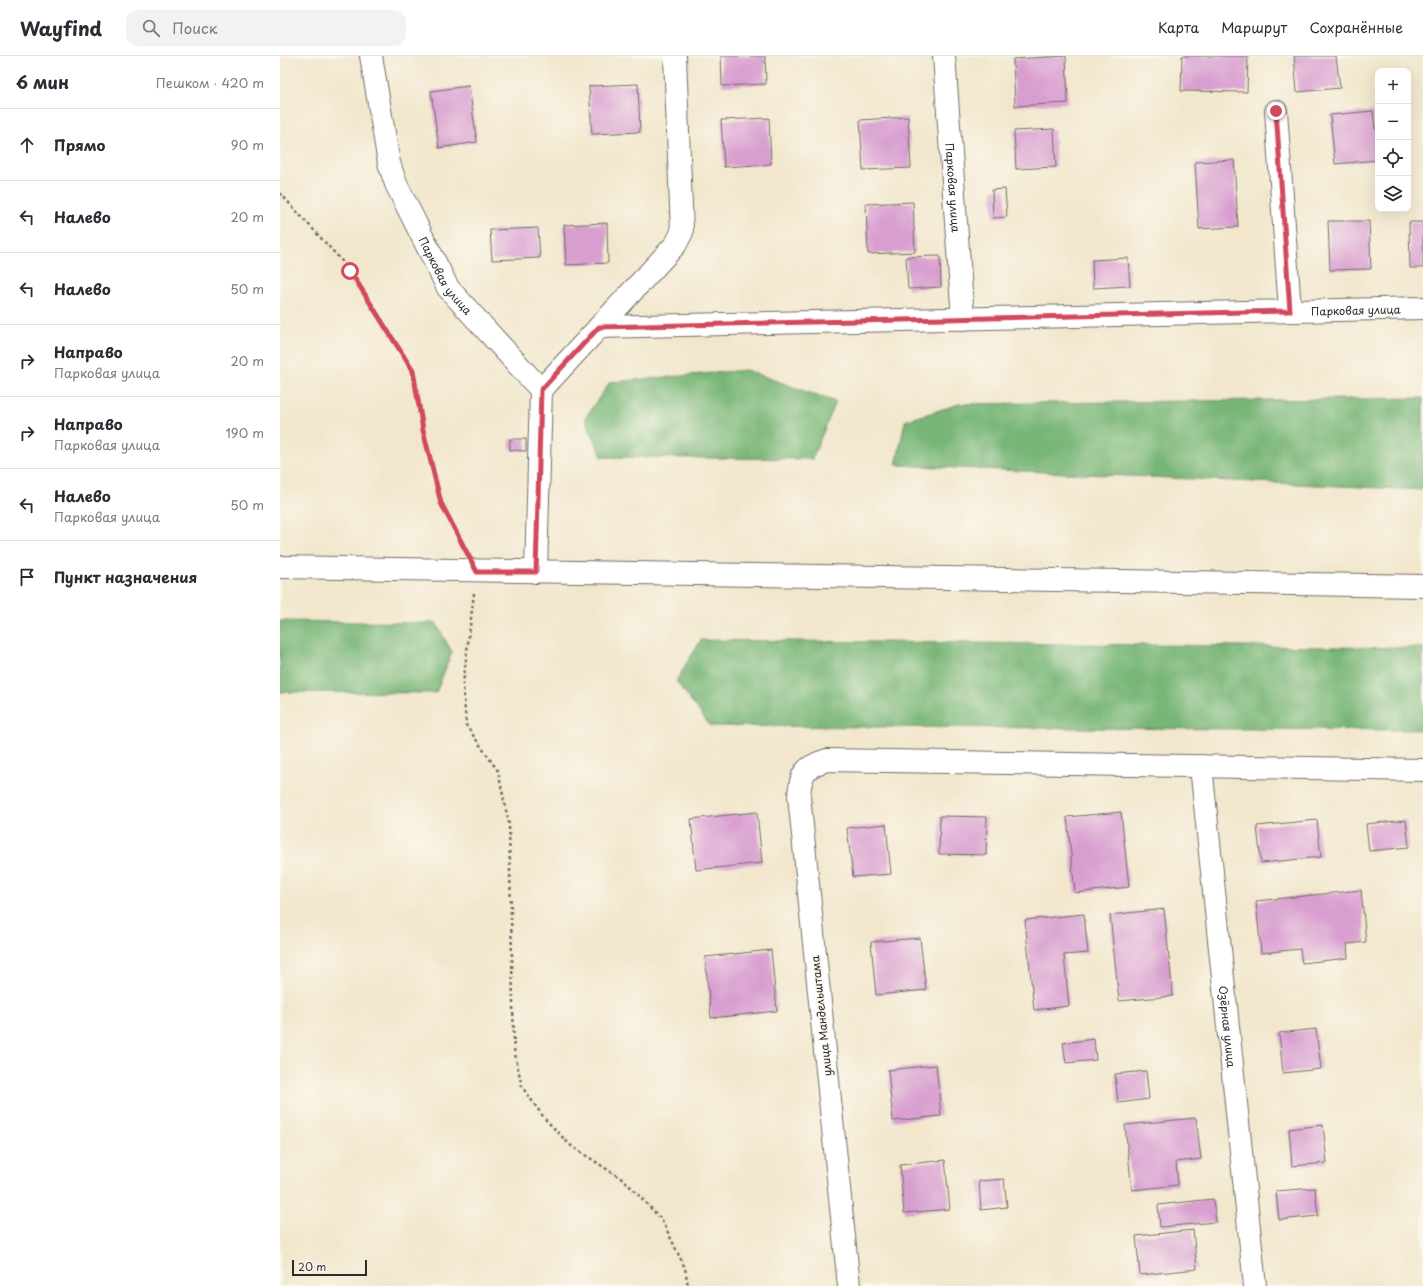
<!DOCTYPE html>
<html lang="ru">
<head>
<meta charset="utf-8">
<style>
	:root { --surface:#fff; --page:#f2f2f3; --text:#2b2b33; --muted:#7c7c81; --line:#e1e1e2 }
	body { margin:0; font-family:"Playpen Sans",sans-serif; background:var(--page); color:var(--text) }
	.controls { position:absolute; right:12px; top:12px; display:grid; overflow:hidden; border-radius:8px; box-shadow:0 4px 16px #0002 }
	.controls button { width:36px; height:36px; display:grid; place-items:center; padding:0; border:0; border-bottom:1px solid var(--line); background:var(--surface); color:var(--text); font:20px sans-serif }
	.scale { position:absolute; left:12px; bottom:10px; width:75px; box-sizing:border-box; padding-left:4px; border:2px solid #2b2b2b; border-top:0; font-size:11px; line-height:14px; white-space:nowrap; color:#2b2b2b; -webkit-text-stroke:3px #fbf7ec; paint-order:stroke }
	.stop { position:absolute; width:12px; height:12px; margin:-9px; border:3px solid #d1495b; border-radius:50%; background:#fff }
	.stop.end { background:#d1495b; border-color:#fff; box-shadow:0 1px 4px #0008 }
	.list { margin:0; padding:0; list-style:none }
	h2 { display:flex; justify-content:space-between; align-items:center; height:52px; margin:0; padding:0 16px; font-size:17px }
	h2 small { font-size:13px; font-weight:400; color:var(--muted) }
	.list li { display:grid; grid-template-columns:26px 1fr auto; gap:12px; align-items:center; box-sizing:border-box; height:72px; padding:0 16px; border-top:1px solid var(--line) }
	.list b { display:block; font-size:15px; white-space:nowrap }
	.list p { margin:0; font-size:13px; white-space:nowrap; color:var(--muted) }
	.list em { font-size:13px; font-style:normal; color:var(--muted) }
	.icon { flex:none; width:22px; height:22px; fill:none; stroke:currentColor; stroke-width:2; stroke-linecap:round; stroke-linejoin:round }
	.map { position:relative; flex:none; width:1143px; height:1230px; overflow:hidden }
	header { display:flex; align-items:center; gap:24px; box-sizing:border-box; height:56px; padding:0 20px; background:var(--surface); border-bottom:1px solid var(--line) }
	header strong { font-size:19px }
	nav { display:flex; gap:22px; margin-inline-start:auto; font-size:14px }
	.search { width:280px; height:36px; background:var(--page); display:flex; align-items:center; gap:10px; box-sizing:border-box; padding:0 14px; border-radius:12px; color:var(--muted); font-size:15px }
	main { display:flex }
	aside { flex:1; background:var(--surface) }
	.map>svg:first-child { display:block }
	.forest { fill:#78b677; stroke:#527051 }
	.building { fill:#d89ed0 }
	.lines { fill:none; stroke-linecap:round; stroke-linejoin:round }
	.minor-casing { stroke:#716d64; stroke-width:24 }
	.path { stroke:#716d64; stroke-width:2.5; stroke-dasharray:3 3; stroke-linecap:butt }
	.minor { stroke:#fff; stroke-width:22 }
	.route { stroke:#d1495b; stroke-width:5 }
	.labels { text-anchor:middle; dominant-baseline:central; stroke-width:3; stroke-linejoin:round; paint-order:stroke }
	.street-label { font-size:11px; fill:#2b2b2b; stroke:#fbf7ec }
</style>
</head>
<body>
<header>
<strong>Wayfind</strong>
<div class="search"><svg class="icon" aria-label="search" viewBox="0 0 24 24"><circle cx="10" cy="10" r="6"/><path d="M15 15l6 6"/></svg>Поиск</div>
<nav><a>Карта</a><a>Маршрут</a><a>Сохранённые</a></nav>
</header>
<main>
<aside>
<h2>6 мин<small>Пешком · 420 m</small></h2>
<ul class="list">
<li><svg class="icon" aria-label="ahead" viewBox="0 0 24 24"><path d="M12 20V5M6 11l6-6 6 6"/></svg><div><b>Прямо</b></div><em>90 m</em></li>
<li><svg class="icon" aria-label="left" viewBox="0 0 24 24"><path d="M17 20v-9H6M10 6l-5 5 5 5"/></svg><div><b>Налево</b></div><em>20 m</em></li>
<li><svg class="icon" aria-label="left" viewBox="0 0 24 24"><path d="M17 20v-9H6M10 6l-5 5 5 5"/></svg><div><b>Налево</b></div><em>50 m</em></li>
<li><svg class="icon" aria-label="right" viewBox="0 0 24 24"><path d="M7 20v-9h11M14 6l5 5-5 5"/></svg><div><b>Направо</b><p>Парковая улица</p></div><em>20 m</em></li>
<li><svg class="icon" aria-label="right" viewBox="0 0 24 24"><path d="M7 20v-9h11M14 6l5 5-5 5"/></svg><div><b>Направо</b><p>Парковая улица</p></div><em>190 m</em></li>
<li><svg class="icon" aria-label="left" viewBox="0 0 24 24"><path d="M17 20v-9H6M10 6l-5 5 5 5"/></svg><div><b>Налево</b><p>Парковая улица</p></div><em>50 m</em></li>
<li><svg class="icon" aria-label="arrive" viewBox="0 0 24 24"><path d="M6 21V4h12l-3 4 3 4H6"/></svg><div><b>Пункт назначения</b></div></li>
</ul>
</aside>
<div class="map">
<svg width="1143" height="1230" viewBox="0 0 1143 1230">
	<rect width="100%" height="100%" fill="#fbf7ec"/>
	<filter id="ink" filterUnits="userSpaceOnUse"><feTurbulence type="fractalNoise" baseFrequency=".025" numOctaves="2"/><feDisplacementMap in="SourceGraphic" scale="8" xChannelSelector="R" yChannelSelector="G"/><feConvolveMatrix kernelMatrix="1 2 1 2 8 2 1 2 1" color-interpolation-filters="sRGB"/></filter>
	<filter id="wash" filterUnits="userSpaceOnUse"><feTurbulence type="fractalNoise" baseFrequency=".012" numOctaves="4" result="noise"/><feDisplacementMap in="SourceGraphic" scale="16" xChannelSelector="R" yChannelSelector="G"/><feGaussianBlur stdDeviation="0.9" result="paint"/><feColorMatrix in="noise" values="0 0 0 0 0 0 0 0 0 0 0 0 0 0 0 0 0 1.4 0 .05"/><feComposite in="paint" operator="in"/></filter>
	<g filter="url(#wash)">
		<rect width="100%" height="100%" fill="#f2e7cd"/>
		<path class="forest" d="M466,314L556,346L532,403L322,401L305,362L330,326Z
			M1143,342V434L616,409L625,365L679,348Z
			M0,565L156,567L172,596L156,637L0,636Z
			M421,584L1143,592V674L430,670L396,625Z"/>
		<g id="blocks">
			<path class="building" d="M441,0H485L486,28L442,30Z
				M786,0L788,47L735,50L733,3Z
				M902,0H968L967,36L901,35Z
				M1014,0H1056L1060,32L1017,36Z
				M358,28L360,76L312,78L309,30Z
				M189,30L197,86L159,92L151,35Z
				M1093,55L1095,73H1098V104L1055,108L1050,59Z
				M628,61L631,112L583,114L580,64Z
				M489,62L491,108L444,111L441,64Z
				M774,73L776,111L736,113L734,75Z
				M954,104L958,171L919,173L915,106Z
				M725,133L727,161L713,162L712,134Z
				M633,146L635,196L588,198L586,148Z
				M1048,165H1089L1091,213L1050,214Z
				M1129,166H1143V212H1130Z
				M327,167L328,207L286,209L284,169Z
				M258,172L260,202L212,204L210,174Z
				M660,200L661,231L628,233L626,201Z
				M848,202L850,230L813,232L812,204Z
				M230,383H246V395L230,394Z
				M477,756L482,807L416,814L411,763Z
				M841,756L849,831L795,837L787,761Z
				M660,760L707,761L706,799L659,798Z
				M1037,764L1041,801L981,807L977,770Z
				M1126,764L1129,791L1089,795L1086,768Z
				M606,768L611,818L573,821L567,772Z
				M1081,834L1086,886L1067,888L1068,902L1022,907L1020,893L981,897L976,845Z
				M884,853L893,940L839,945L830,859Z
				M804,858L808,897L784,899L789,950L754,954L745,864Z
				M640,882L646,934L596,939L591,886Z
				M491,894L497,955L431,962L425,901Z
				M1036,973L1041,1013L1003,1017L999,977Z
				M814,983L816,1004L786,1007L783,987Z
				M656,1009L661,1060L613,1065L608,1014Z
				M866,1015L869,1043L838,1047L835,1018Z
				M916,1062L921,1103L896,1106L898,1129L852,1134L845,1069Z
				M1043,1069L1047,1107L1012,1110L1009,1073Z
				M665,1104L670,1153L624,1157L620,1109Z
				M724,1123L727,1151L701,1154L699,1125Z
				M1035,1132L1038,1160L999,1164L996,1135Z
				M933,1143L936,1166L880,1171L878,1149Z
				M913,1174L917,1213L860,1219L856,1180Z"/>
		</g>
	</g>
	<g filter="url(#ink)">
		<use href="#blocks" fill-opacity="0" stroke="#716d64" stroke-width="1"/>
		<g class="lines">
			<g class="minor-casing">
				<g id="minor">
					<path id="s1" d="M91,0L109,107L116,128L168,232L261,334"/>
					<path id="s2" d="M664,0L683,263"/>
					<path d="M996,55L1010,255"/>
					<path id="s3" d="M319,271L1143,252"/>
					<path d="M261,334L396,188L402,176L395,0"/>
					<path d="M0,511L1143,530"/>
					<path d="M256,516L261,334"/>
					<path id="s4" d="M921,710L975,1230"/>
					<path d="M569,1230L519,740C521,717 524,711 547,704L1143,714"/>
				</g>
			</g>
			<path class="path" d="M0,137L71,215L133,315L143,374L161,447L183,490
				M194,537L183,628L186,669L218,715L229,769L234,993L242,1031L265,1063L290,1089L345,1125L382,1164L405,1212L408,1230"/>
			<use href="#minor" class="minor"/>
		</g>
	</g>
	<g class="lines" filter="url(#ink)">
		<path class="route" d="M70,215L133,315L143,374L161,447L197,516H256L261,334L319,271L1010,255L996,55"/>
	</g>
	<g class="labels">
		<g class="street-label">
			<text stroke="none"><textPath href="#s2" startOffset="132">Парковая улица</textPath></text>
			<text stroke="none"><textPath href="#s1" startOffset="235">Парковая улица</textPath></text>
			<text stroke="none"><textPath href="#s3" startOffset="757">Парковая улица</textPath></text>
			<text transform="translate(541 960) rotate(-96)">улица Мандельштама</text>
			<text stroke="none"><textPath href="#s4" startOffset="262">Озёрная улица</textPath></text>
		</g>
	</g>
</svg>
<div class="controls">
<button>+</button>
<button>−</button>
<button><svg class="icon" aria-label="locate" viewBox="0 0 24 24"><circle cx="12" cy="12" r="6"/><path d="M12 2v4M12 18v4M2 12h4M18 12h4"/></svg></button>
<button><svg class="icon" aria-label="layers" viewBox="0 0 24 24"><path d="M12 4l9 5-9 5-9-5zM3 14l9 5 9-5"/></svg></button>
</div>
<div class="scale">20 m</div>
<div class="stop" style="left:70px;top:215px"></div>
<div class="stop end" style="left:996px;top:55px"></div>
</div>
</main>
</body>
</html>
